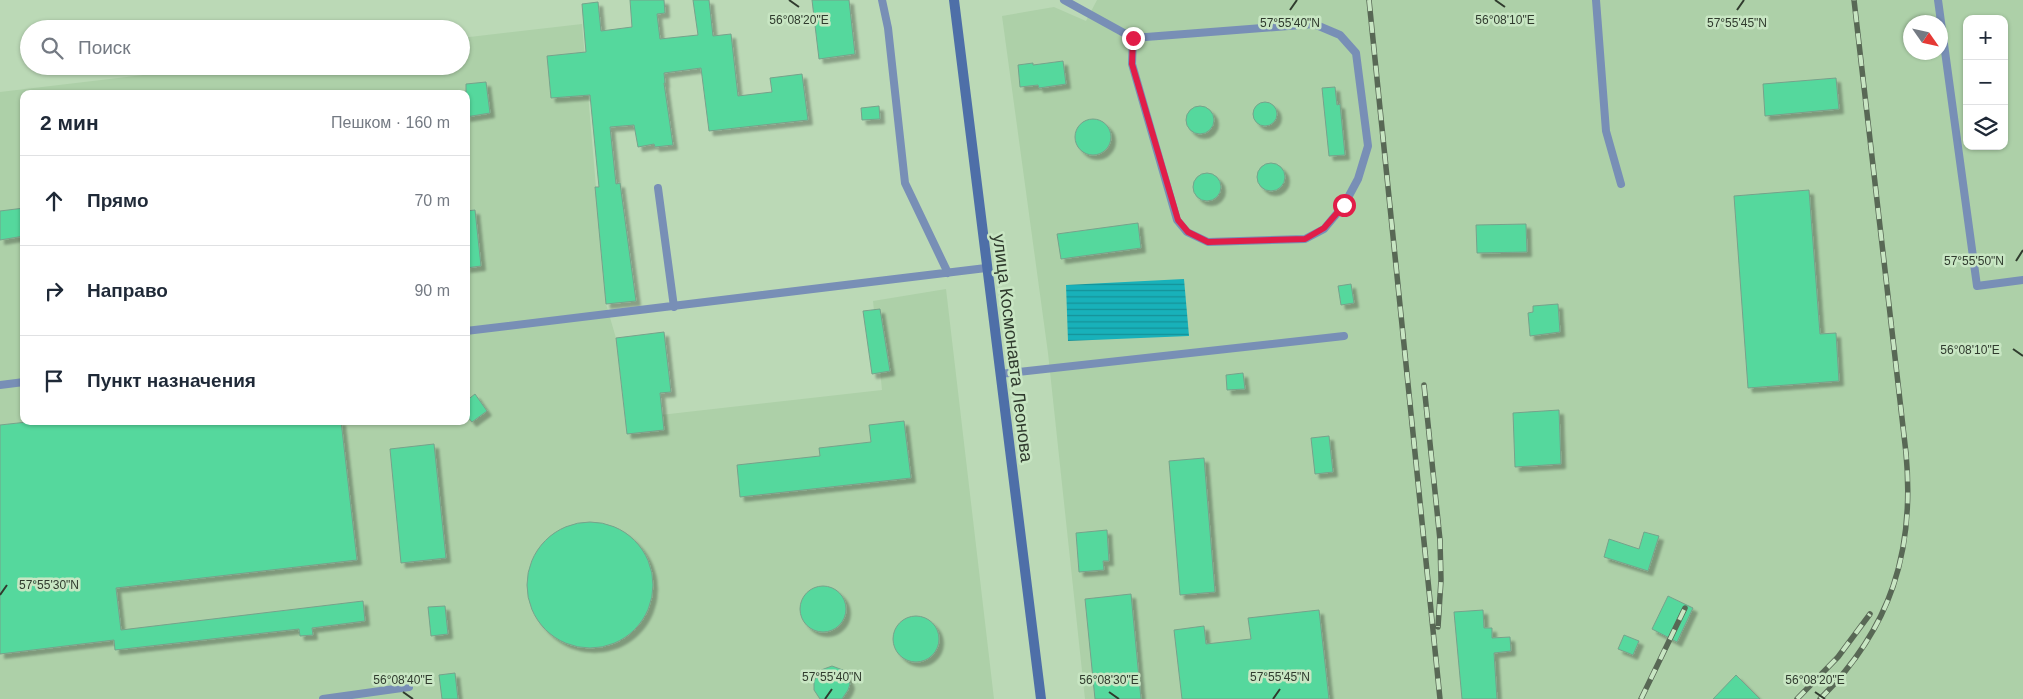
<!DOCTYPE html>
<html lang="ru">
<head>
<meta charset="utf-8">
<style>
	:root { --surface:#fff; --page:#f2f2f3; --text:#1f2937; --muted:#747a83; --line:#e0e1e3 }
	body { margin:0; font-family:Helvetica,sans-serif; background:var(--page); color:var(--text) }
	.controls { position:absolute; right:15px; top:15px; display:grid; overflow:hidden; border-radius:10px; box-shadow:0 1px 4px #0004 }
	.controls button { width:45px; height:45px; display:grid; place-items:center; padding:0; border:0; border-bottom:1px solid var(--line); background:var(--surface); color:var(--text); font:25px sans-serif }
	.compass { position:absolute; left:1903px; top:15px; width:45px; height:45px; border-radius:50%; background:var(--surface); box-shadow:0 1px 4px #0004; rotate:124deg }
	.stop { position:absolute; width:15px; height:15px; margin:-11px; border:4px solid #e11d48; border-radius:50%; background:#fff }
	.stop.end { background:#e11d48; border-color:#fff; box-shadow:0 1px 5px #0008 }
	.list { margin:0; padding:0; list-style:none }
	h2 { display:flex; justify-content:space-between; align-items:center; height:65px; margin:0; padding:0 20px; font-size:21px }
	h2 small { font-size:16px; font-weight:400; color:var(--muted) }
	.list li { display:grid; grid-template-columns:32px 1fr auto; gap:15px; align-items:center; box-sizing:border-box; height:90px; padding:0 20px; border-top:1px solid var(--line) }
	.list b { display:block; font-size:19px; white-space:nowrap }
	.list em { font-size:16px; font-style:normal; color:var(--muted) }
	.icon { flex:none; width:28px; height:28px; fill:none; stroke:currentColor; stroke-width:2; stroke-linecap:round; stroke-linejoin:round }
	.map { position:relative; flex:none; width:2023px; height:699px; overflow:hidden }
	.search { position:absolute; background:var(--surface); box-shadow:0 1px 4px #0004; left:20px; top:20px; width:450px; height:55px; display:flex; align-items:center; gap:12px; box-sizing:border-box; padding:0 18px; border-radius:28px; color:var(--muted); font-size:19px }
	.panel { position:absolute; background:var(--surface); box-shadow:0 1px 4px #0004; left:20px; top:90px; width:450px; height:335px; border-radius:10px }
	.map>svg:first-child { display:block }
	.built { fill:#add0a8; fill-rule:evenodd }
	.water { fill:url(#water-rules) }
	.building { fill:#55d89d; stroke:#77a28b; filter:url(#shadow) }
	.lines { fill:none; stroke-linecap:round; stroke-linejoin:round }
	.lane { stroke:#788fb6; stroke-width:8 }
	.secondary { stroke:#4e6fa8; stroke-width:10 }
	.rail-casing { stroke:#586855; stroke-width:5.5 }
	.rail { stroke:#c8e6c3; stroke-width:4; stroke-dasharray:11; stroke-linecap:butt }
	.route { stroke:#e11d48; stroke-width:6 }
	.ticks { fill:none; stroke:#303b2e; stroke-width:2 }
	.labels { text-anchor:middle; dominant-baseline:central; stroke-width:5; stroke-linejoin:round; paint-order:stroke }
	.street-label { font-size:18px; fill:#303b2e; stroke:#c8e6c3 }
	.ticks-label { font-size:12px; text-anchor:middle; fill:#303b2e; stroke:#c8e6c3; stroke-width:5; stroke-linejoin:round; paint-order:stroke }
</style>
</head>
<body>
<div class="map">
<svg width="2023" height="699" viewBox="0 0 2023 699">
	<defs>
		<pattern id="water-rules" width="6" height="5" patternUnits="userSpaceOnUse" patternTransform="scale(1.25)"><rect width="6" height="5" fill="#18b1ba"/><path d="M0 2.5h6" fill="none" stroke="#169198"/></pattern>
		<filter id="shadow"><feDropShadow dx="4.5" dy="4.5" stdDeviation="1" flood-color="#0004"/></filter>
	</defs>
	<rect width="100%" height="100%" fill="#bbd9b6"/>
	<path class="built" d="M1097,0H2023V699H1085L1048,353L1002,16L1054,7L1086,21ZM1967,19H2004V146H1967ZM1910,22H1940V52H1910Z
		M582,24L606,304L616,338L625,419L882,390L873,301L946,289L994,699H0V92L219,66H461V38ZM24,94H466V421H24Z"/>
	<path class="water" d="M1184,279L1189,336L1068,341L1066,285Z"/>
	<path class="building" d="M630,0H664L665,13L657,14L660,39L698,35L693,0H709L713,36L731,34L738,96L772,92L770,78L802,74L808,120L709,131L701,68L664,73L665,83H664L673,145L655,147L654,144L638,147L634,125L610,127L616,184L620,183L636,301L606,304L595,187H599L590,95L551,98L547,56L586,52L582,4L598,2L601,31L632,27Z
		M812,0H849L855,54L819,59Z
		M1063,61L1066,84L1039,88L1038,85L1020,87L1018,65L1033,63V65Z
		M1836,78L1839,109L1765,116L1763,84Z
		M486,82L490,113L466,117V84Z
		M1335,87L1337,105L1340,104L1345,155L1329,156L1322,88Z
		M1253 114a12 12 0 1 1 24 0a12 12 0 1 1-24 0Z
		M1186 120a14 14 0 1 1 28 0a14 14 0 1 1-28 0Z
		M879,106L880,119L862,120L861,108Z
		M1075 137a18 18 0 1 1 36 0a18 18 0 1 1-36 0Z
		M1257 177a14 14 0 1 1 28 0a14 14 0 1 1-28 0Z
		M1193 187a14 14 0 1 1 28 0a14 14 0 1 1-28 0Z
		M1809,190L1820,334L1836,333L1839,381L1748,388L1734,196Z
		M24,208V236L0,240V211Z
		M475,210L481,266L466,268V211Z
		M1138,223L1141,248L1061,259L1057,234Z
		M1526,224L1527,252L1477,253L1476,225Z
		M1351,284L1354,303L1341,305L1338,286Z
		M1558,304L1560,332L1530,336L1528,313L1533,312V306Z
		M880,309L890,371L872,374L863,311Z
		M664,332L671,392L660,393L664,430L627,434L616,338Z
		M1243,373L1245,389L1227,390L1226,375Z
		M475,394L487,411L472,422L466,415V401Z
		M1559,410L1561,464L1515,467L1513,413Z
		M36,421H341L357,560L116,588L121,630L363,601L365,621L312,628L313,635L300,636L299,629L115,650L114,640L0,654V425Z
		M904,421L911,478L740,497L737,465L820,456L819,448L871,442L869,425Z
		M1329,436L1333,472L1315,474L1311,438Z
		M434,444L446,558L401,563L390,449Z
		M1204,458L1215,592L1180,595L1169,461Z
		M527 585a63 63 0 1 1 126 0a63 63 0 1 1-126 0Z
		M1107,530L1109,561H1103L1104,570L1079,572L1076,533Z
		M1644,532L1659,536L1648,571L1604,557L1609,539L1639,549Z
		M800 609a23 23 0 1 1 46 0a23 23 0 1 1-46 0Z
		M1131,594L1141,699H1095L1085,599Z
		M1668,596L1693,608L1677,642L1652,629Z
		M445,606L448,634L431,636L428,607Z
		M1319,610L1329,699H1182L1174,630L1204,626L1206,644L1251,639L1248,618Z
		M1483,610L1484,628H1492V638L1510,637L1511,651L1494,653L1497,699H1462L1454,612Z
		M893 639a23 23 0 1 1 46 0a23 23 0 1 1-46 0Z
		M1624,635L1639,641L1633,655L1618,649Z
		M832,666L843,670L847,676L850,684L848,690L842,699H820L814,690V681L821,670Z
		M455,673L458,699H442L439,675Z
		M1736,675L1760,699H1713Z"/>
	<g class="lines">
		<path class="lane" d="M882,0L888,28L905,183L948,273
			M1064,0L1133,38L1132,64L1177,220L1187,232L1208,242L1305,239L1324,229L1344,205L1358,179L1368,146L1356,53L1340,35L1314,24L1133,38
			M1596,0L1606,131L1621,184
			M1938,0L1977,286L2023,280
			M658,188L674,307
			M466,331L986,268
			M1000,374L1344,336
			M0,385L24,382
			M323,699L409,687"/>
		<path class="secondary" d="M954,0L1041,699"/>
		<g class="rail-casing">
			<path id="rail" d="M1369,0L1440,699
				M1424,385L1440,540L1441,580L1438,627
				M1641,699L1685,608
				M1797,699L1838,657L1870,614
				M1820,699C1891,628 1915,552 1906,453L1854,0"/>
		</g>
		<use href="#rail" class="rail"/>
	</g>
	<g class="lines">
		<path class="route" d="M1133,38L1132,64L1178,220L1188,232L1208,242L1305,239L1324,228L1344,205"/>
	</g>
	<path class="ticks" d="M789,0L799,7M1495,0L1505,7M1290,10L1297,0M1737,10L1744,0M2016,261L2023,250M2013,349L2023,356M0,595L7,585M403,692L413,699M1109,692L1119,699M1815,692L1825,699M825,699L832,689M1273,699L1280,689"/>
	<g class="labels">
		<g class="street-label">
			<text transform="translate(1013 348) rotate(83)">улица Космонавта Леонова</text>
		</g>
	</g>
	<g class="ticks-label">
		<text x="799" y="24">56°08'20"E</text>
		<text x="1505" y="24">56°08'10"E</text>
		<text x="1290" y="27">57°55'40"N</text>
		<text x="1737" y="27">57°55'45"N</text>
		<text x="1974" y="265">57°55'50"N</text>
		<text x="1970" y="354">56°08'10"E</text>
		<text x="49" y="589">57°55'30"N</text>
		<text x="832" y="681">57°55'40"N</text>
		<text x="1280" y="681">57°55'45"N</text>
		<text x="403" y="684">56°08'40"E</text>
		<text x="1109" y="684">56°08'30"E</text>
		<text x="1815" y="684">56°08'20"E</text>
	</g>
</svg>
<div class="controls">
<button>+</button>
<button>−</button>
<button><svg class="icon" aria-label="layers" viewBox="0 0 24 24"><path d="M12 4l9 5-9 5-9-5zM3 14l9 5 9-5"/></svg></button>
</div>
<svg class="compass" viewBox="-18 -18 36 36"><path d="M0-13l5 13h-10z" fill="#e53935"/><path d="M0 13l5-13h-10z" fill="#747a83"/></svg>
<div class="stop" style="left:1344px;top:205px"></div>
<div class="stop end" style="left:1133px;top:38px"></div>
<div class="search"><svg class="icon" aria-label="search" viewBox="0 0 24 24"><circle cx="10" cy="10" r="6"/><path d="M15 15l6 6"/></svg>Поиск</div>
<section class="panel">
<h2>2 мин<small>Пешком · 160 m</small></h2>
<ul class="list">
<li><svg class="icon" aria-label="ahead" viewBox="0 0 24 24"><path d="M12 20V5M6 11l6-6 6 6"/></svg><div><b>Прямо</b></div><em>70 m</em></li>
<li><svg class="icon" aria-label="right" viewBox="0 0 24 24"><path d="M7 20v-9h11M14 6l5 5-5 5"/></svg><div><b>Направо</b></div><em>90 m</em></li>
<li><svg class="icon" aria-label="arrive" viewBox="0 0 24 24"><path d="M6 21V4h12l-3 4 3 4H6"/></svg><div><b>Пункт назначения</b></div></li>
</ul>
</section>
</div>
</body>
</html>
